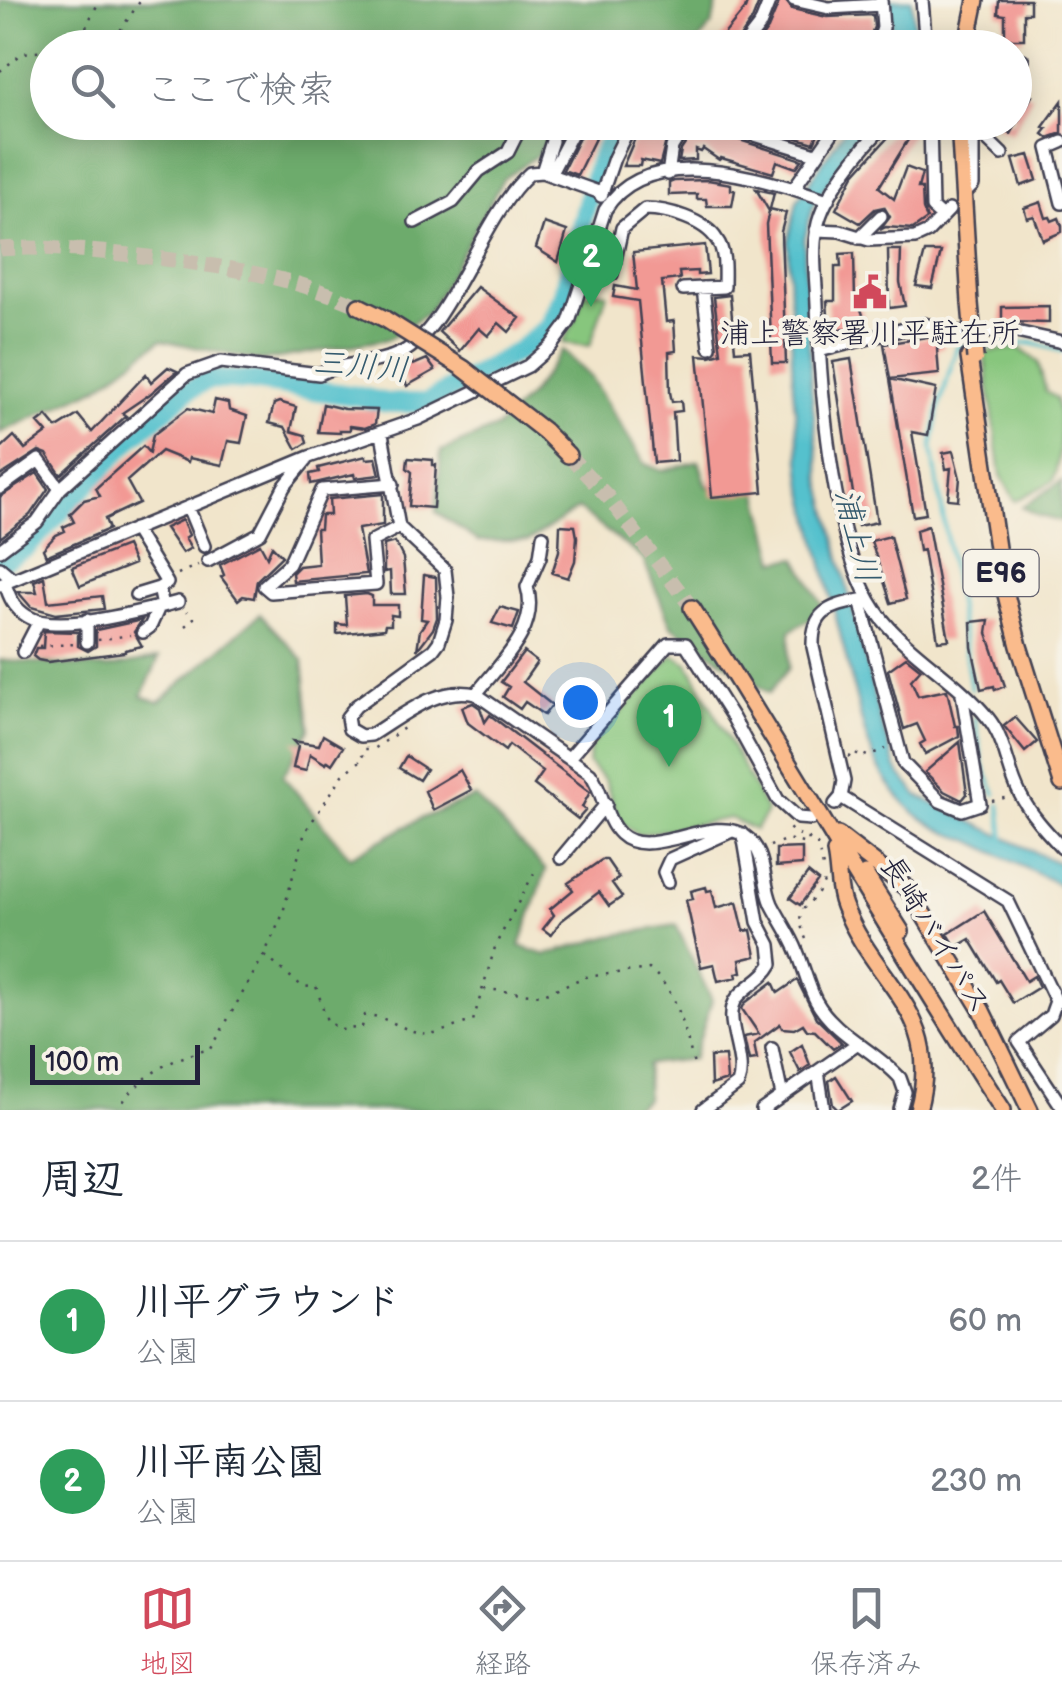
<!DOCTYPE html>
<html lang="ja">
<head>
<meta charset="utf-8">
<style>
	:root { --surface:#fff; --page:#f6f6f7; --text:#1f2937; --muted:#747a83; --line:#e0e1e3; --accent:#d1495b }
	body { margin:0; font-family:"Balsamiq Sans","Klee One",sans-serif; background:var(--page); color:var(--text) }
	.scale { position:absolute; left:30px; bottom:25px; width:170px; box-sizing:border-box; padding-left:10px; border:5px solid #22223b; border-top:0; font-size:28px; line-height:35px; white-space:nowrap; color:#22223b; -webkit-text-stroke:8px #f7f3e8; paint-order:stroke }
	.you { position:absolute; left:580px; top:702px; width:35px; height:35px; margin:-25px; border:8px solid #fff; border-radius:50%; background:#1a73e8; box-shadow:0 0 0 15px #1a73e833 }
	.badge { display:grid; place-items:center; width:65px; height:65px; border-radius:50%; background:var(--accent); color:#fff; font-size:32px; font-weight:700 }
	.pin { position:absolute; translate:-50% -82px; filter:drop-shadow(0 2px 5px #0008) }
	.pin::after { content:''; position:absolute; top:52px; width:35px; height:30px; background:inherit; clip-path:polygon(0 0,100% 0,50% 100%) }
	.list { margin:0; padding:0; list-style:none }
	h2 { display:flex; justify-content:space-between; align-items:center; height:130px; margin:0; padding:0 40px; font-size:42px }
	h2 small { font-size:32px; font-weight:400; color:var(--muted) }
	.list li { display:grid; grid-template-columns:65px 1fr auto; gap:30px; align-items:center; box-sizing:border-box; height:160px; padding:0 40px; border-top:2px solid var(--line) }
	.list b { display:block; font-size:38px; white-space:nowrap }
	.list p { margin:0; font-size:32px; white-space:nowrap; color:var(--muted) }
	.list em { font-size:32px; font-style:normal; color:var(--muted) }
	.icon { flex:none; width:55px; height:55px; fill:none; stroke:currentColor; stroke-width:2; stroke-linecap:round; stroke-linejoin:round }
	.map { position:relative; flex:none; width:1062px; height:1110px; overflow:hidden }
	.search { position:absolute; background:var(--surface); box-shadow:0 5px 25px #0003; left:30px; right:30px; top:30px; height:110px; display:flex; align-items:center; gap:25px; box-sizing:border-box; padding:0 35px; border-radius:55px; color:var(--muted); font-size:38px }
	.sheet { height:450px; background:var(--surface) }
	nav { display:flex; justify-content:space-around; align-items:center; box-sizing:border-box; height:140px; border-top:2px solid var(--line); background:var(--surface); font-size:28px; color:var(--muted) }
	nav a { display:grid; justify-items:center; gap:5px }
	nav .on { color:var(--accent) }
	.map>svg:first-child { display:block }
	.green { fill:#87c67d; stroke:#54745c; stroke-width:2.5 }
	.forest { fill:#6dab6c; stroke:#486654; stroke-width:2.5 }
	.water { fill:#55c1cd; stroke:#3c7284; stroke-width:2.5 }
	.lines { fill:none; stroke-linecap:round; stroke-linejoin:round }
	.stream { stroke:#55c1cd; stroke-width:4 }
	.river { stroke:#55c1cd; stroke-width:20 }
	.building { fill:#f29994 }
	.highway-tunnel { stroke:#c8beae; stroke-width:15; stroke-dasharray:15 8; stroke-linecap:butt }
	.minor-casing { stroke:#413f51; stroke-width:16 }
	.highway-casing { stroke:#413f51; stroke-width:20 }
	.path { stroke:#413f51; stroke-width:2.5; stroke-dasharray:2.5 8; stroke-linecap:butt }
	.minor { stroke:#fff; stroke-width:11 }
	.highway { stroke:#fabb8c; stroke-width:15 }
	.highway-bridge-casing { stroke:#413f51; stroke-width:20; stroke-linecap:butt }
	.highway-bridge { stroke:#fabb8c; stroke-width:15 }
	.labels { text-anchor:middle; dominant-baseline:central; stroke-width:8; stroke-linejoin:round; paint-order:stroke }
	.shield { fill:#f7f3e8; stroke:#62616f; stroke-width:2.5 }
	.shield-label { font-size:28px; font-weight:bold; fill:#22223b }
	.poi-label { font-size:30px; fill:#22223b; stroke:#f7f3e8 }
	.street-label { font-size:30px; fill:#22223b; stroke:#f7f3e8 }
	.water-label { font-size:32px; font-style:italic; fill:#345a6e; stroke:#f7f3e8 }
</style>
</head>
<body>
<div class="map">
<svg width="1062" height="1110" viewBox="0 0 1062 1110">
	<rect width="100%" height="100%" fill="#f7f3e8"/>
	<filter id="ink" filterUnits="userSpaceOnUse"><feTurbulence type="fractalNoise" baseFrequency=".01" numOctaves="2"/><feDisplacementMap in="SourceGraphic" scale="20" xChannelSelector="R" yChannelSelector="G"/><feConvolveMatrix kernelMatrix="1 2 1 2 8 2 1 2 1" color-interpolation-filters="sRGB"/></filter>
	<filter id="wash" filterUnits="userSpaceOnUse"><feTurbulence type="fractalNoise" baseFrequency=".0048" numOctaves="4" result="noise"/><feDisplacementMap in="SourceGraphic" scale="40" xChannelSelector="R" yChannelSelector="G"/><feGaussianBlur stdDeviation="2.25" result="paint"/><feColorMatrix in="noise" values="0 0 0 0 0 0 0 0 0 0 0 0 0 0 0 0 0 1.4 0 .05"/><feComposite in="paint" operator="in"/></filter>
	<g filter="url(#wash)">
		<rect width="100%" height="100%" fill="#f1e5cb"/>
		<path class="green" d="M594,291L607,293L590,346L562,343L575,321L584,294Z
			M1019,348L1038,362L1046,392L1056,398C1062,428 1062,452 1053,481L1015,501L1001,475L984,352Z
			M673,655L688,663L767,812L755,830L730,818L638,835L619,821L605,781L588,763L591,745Z"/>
		<path class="forest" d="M0,0H718L712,25L694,47H631L626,44L623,48H48V122L562,123L536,156L503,179L429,312L389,339L261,361L161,340L97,388L0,433Z
			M562,350L591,378L645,464L662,471L699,461L707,486L758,490L776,561L797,558L825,610L790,631L789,668L769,693L671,626L643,559L578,509L528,541H478L436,512L441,451L496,428L530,395Z
			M1062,481V522L1039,516L1022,507Z
			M260,614L303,660L310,729L283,776L350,857L420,819L475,797L546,870L520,946L546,955L611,936L676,925L712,1000L693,1059L647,1064L646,1099L630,1110H0V660L108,668L159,658L142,696L159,702Z"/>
		<path class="water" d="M889,0H912L916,47H894Z
			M849,123H875L844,158L813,206L804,241L811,385L820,477L880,720L897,770L918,796L1062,865V886L967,839C911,826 877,779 863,726L802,480L793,387L788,242L797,201Z"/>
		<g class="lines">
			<path class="stream" d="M978,345L1031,343L1062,351
				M968,346L957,347L939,408L932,448L971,689
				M975,718L983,765L995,794
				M1000,805L1004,840"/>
			<path class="river" d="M0,562L26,548L132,437L187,391L209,379L251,381L357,396L387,403H426L517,352L548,327L562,297L598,162L618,122"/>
		</g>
		<g id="blocks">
			<path class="building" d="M748,0H760L752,20L733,48H713L745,9Z
				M780,0H785L792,9L827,17L873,15L874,27L867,44L863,48H754L768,29Z
				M999,0H1030V13H1024V39H1005V15L998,14Z
				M1014,89L1032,96L1011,134L993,124L1014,122Z
				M1062,101V133L1048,138L1043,134L1047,129L1043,127Z
				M587,122H603L577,175L563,170Z
				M642,122H671L660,164L641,160L640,166H623Z
				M700,122L717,130L720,122H734L730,137L802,160L796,168L777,161L773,173L721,158L719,160L703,149L701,152L696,150V160L679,161L681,150Z
				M757,122H798L812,127L815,122H823L814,143L757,126Z
				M902,122H919L879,187L894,199L906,167L922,173L918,188H922L923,209L927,219L913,229L886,227L880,230L890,217L884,207L875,209L860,223L836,209L854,175Z
				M1029,155L1037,180L1021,186L1013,159Z
				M708,180L731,184V190H735L732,206H707L706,199H697V194L669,195V183L674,181Z
				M756,189L774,193L770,209L786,213L781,232L786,363H772L766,224L769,211Z
				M1041,202L1046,218L1050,217L1052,221L1059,218L1062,226V232L1043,240L1034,216L1027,218L1024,208Z
				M544,223L567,231L558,262L536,248Z
				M705,245L708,274L697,275V271L679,272L680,279L662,281L666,322L674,321L676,351L669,352L670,392L672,402L681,401L682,411L673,412L676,461L654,463L638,301L613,297L615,286L637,290L633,252Z
				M888,250H901L900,282L905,306L889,308Z
				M925,252H941L932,288L916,286Z
				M854,253L855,301L858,300L864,318L850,322V329L829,330L827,301H835V267H841L840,254Z
				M477,287L520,318L509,332L499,323L488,336L479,328L460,351L439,332Z
				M730,295L735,351L750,350L763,492L712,497L698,355L710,356L721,353L714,297Z
				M1049,306V323L1002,322V307Z
				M933,336L942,339L944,347L937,349L939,374L890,379L884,344Z
				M410,358L413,365L427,359L435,370L407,386L398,364Z
				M851,359L877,522L858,526L833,362Z
				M168,367L177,371L150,394L122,413L126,416L61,475L47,454L39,451L0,476V449L14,436L25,449L47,433L38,423L47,416L57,428L78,415L92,432L146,374L151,382Z
				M890,379L936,389L928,435L912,432L926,514L913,516Z
				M215,400L228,403L229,410L247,416L241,443L228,441L222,465L189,458L188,462L161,451L127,481L139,503L105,519L109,529L46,556L43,549L56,535L65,531L63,527L74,522L70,514L84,500L100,496L96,488L143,446L149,453L153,435L188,408L212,414Z
				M279,402L296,407L291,431L305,435L307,443L297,449L285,427L269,423L274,404Z
				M323,404L344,409L377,410L375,424L365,428L350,426V430H340V433L318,432Z
				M953,451L960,478L958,500L948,499L951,468L946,469L943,453Z
				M366,456V459L376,458L380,475L355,478L354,474L311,484L310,474L319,472L318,468Z
				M408,458L433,460V465H436L433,508L409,506L412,472L407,468Z
				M37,473L48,489L30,515L0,538V497Z
				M383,494V525L358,529L366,574L293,581L292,573L299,566L318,564L316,529H320L321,515H330L329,499Z
				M182,520L189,535L185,538L191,548L182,553L165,528Z
				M560,525L575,526L577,537L575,561L568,578L552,573L559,551Z
				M928,526L949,640L938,641L923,550L919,551L916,530Z
				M890,536L906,599L891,603L871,541Z
				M395,542L403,558L406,594H391L390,571L384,572V545Z
				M260,544L267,557L272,546L282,556L257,580L254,598L243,596L238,600L221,577L224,575L220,565Z
				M126,546L134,564L80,586L72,567Z
				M424,575L436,577L437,618L433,629L417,650L420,630L427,620L421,619Z
				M44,577L48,602L102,596L104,609L56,614L31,607L18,592H37L34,581Z
				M367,594L372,596V605H398V616L391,615V625H385L384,629L337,634V624L347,625L345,596Z
				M500,607L519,612L513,629L492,623Z
				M142,620L134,632L142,646L125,650V652L48,662L38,660L33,656L36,648H43L44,631L78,632V646L88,651L96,646V630Z
				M989,620L987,633L1005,686L995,690L994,686L981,689L972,647L971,622Z
				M524,652L537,662L523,682L552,705L544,715L525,702L520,709L503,697L509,687L501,682Z
				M906,657L921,669L911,680L918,696L947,690L955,726H958L959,736L925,754L920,744L925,741L917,724L904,729L888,670Z
				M473,703L480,708L485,722L490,715L590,792L582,807L586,810L578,819L534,785L543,772L509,745L505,751L468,723L462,707Z
				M1015,717L1037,742L1025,752L1004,726Z
				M323,735L343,747L332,764L328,761L326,764L310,754L306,771L293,768L298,746L293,741L319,745Z
				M960,742L967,794L962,800L944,791L925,772Z
				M406,756L426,769L419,780L399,768Z
				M460,770L471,790L433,810L425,791Z
				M802,848V865L776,867V849Z
				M603,859H606L619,878L612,883L622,897L609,906L599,892L561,921L551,935L543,929L554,915L550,909L573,890L568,883Z
				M808,873L818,881L800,905L790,898Z
				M706,887L707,891L712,890L716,908L737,902L744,931L751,930L756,956L740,960L742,972L736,973L737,977L718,981L714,964L701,967L686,900L693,899L691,891Z
				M984,911L1026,981L1034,976L1039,987L1013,1003L999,980L996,982L970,939L956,947L948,934Z
				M797,980L816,1018L842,1043L833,1049L815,1031L807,1030L803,1024L794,1029L782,1028L780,1024L754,1043L757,1059L749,1060L744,1037L759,1034L742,1009L745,1003L773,982L778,993Z
				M802,1044L810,1065L800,1072L790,1052Z
				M725,1056L727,1080L711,1085L710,1057Z
				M836,1076L852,1101L838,1110L833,1105L829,1081Z"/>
		</g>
	</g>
	<g filter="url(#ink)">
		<use href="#blocks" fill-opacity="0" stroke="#413f51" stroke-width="2.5"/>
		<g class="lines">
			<path class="highway-tunnel" d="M0,249C47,246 93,251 140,256C215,265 289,275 359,306
				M568,455L608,497L692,608"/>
			<g class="minor-casing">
				<path id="minor" d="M794,0L829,8L881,5
					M922,0L926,48
					M742,48L760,25L770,0
					M876,48L883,28L881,0
					M1014,75L1023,60
					M744,122L742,131L816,154
					M888,122C863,146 823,194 817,228C812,253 816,279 817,304C820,383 831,533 870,601C897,649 954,675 988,718C1006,740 1007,770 1020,794C1030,814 1047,832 1062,848
					M930,122L932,208L942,217
					M975,128L1002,154
					M1062,142L1048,148L1062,203
					M542,172L552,141L550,122
					M668,174L672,147L688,122
					M550,175L578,122
					M794,188L840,122
					M968,190L973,185V129L984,122
					M601,196L614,158L632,122
					M415,222L453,202L479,171L508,152L523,122
					M816,230L840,231L869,240L915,238L928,232L949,210
					M859,238L881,216
					M586,277L612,274L622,228L645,209C667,209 705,220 717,240C726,252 724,272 724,287L683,289
					M703,288L710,347
					M819,351L924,324L953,332L1012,331L1062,342
					M382,434L399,527L445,570L448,597L446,620L439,642L433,650L356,706L347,717L349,729L361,736L371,735C402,716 438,685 476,694L590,773C604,791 604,819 620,834C649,862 712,813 745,836C767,851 762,881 772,904C780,920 791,935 797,951C804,968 808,986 816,1001C835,1035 875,1050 900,1078L905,1092L900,1110
					M393,484L322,490L289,564L264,586L271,592L376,584L372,541L399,527
					M0,488L39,460L60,489
					M188,507L204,546
					M0,550L37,522L60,489L187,374L221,362L319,374C344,361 375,366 401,353C451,328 482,215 530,173L542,172L601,193
					M208,561L260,533L284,487L306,460
					M0,568L13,579
					M5,583C9,597 14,608 27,616C55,634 131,613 163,606L159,588L167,583L134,529
					M0,585L309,457L418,419L528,366L551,346L569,322L605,210C648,139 767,180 828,200
					M136,595L159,588
					M860,600L903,763L940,801L962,810L980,804L962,694
					M163,606L178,602
					M143,632L150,627L159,607
					M87,642V620
					M23,652L39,621
					M476,694C500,663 540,629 527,587L540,557L543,536
					M569,758L668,644H686L733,718L778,800L798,818L811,819
					M841,797L1008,901L1056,1001L1051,1015L1019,1042L1062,1107
					M835,804L841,797L844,781L813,647C812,608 832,607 864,599
					M561,858L606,804
					M668,882L664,872L670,859L732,831
					M772,1048L782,1096
					M703,1110L738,1084C748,1056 721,1020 737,998C747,985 764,979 772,964L770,945L758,922L743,834
					M762,1110L818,1071
					M824,1110L818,1071L858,1043"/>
			</g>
			<g class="highway-casing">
				<path id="highway" d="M966,48L976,0
					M959,122L970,303
					M359,306L385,319
					M969,357L1001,575L1019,646L1062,783
					M544,431L568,455
					M692,608C798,774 895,945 1003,1110
					M838,835L908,889L982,1011L1030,1110
					M835,852C839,870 837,889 844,906C875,985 945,1013 918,1110
					M865,874L901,931"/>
			</g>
			<path class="path" d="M81,48L87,24L100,0
				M84,48L115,38L141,0
				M0,71L23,53L48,51
				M178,574L198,565
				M185,626L194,618L187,611
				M98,640L130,635
				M39,646L76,644
				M849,756L854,759L858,752L867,756L885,749
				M992,801L1008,797
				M808,838L817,844L824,871
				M770,846L788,839L806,844L808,838L793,832L785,824
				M806,939C789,900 815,911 825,879
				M265,956L303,987L316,986L327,1021L341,1030L362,1027L365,1015C388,1015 409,1037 434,1033C446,1031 460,1024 473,1021L496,944L534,873
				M484,989L541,995L585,977L649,969C681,993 684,1033 695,1068
				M117,1110C141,1075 170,1058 211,1049L264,955L282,916L305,832L343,775L365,757L362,755L363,749H374L404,728"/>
			<use href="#minor" class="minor"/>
			<use href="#highway" class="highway"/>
			<g class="highway-bridge-casing">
				<path id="highway-bridge" d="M970,303L975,358
					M385,319L463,368L544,431"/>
			</g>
			<use href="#highway-bridge" class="highway-bridge"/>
		</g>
	</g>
	<defs>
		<g id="civic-bare" transform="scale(2.7)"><path d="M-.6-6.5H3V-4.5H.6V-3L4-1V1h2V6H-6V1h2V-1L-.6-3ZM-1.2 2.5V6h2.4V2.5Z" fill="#d1495b" stroke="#f7f3e8" stroke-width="2.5" paint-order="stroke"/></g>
	</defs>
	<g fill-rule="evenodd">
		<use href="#civic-bare" x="870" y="292"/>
	</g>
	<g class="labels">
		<rect class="shield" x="963.5" y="550" width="75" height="46" rx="8"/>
		<g class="shield-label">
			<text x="1001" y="573">E96</text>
		</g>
		<g class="poi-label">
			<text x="870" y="334">浦上警察署川平駐在所</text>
		</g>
		<g class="street-label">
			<text transform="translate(935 935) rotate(58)">長崎バイパス</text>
		</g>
		<g class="water-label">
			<text transform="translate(361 367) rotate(5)">三川川</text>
			<text transform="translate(856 536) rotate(76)">浦上川</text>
		</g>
	</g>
</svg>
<div class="scale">100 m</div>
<div class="you"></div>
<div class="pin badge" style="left:669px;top:767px;background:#2e9e5b">1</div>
<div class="pin badge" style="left:591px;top:307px;background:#2e9e5b">2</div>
<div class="search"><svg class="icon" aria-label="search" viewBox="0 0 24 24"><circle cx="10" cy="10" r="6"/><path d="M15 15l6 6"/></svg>ここで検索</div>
</div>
<section class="sheet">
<h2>周辺<small>2件</small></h2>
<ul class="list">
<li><span class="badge" style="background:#2e9e5b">1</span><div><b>川平グラウンド</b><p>公園</p></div><em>60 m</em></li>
<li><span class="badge" style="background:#2e9e5b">2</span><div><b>川平南公園</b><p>公園</p></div><em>230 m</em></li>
</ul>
</section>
<nav>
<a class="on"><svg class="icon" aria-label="map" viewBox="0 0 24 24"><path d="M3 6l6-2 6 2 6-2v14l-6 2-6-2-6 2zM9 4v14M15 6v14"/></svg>地図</a>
<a><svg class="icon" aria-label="directions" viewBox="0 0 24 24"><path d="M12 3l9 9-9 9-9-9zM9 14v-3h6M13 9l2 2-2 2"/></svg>経路</a>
<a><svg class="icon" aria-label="saved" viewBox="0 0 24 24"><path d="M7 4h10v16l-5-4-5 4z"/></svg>保存済み</a>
</nav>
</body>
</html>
